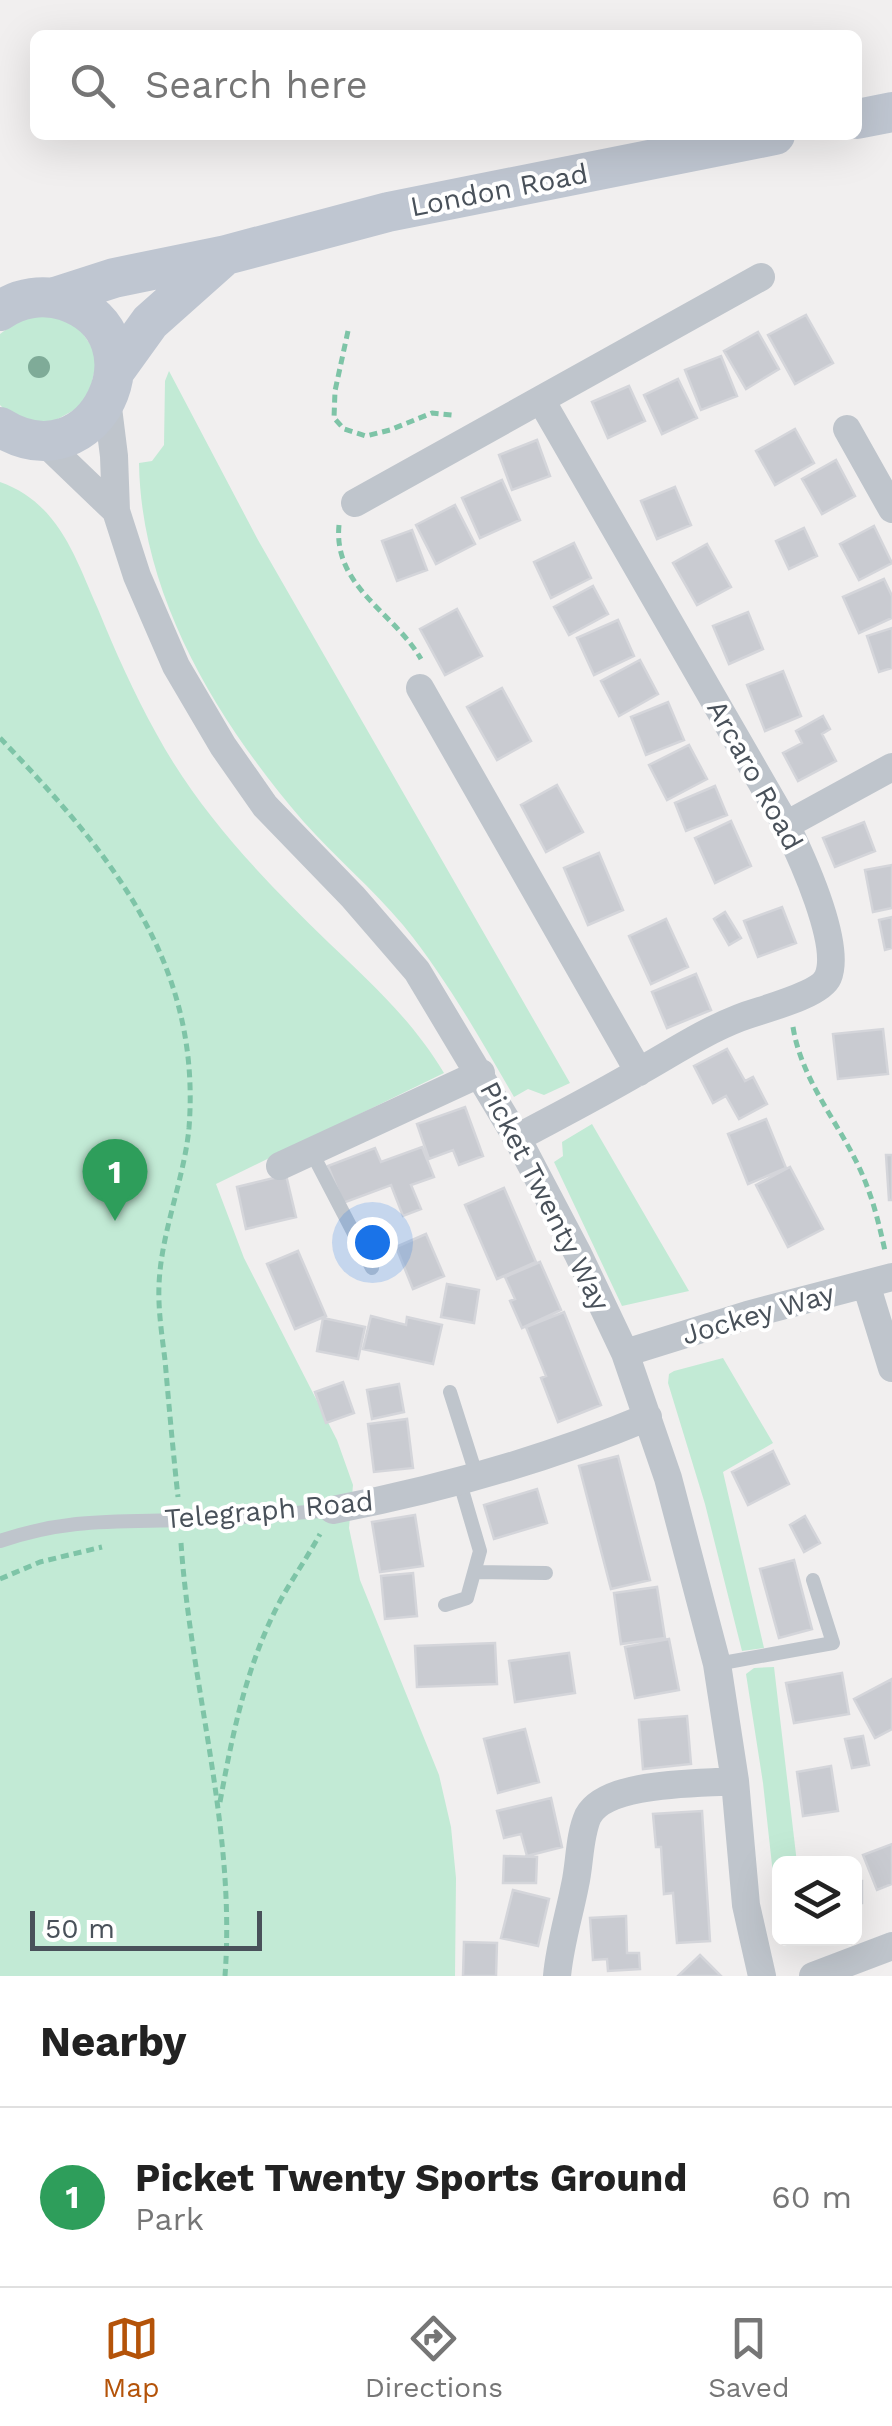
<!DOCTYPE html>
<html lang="en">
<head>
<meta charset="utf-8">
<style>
	:root { --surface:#fff; --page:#f2f2f2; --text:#222; --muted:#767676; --line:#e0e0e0; --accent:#b45309 }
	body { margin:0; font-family:"Work Sans",sans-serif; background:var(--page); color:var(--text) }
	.controls { position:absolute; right:30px; bottom:30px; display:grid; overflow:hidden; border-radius:15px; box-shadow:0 10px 40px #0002 }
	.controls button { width:90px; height:90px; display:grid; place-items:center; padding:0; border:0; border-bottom:2px solid var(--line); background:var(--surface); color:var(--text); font:50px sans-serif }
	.scale { position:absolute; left:30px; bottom:25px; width:232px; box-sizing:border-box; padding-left:10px; border:5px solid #49515a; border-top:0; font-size:28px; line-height:35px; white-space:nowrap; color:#49515a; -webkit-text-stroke:8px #fff; paint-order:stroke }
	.you { position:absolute; left:372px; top:1242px; width:35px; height:35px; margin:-25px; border:8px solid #fff; border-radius:50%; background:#1a73e8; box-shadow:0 0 0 15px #1a73e833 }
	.badge { display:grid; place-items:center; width:65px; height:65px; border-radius:50%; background:var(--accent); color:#fff; font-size:32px; font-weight:700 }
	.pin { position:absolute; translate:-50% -82px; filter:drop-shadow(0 2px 5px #0008) }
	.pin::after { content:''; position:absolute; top:52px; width:35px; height:30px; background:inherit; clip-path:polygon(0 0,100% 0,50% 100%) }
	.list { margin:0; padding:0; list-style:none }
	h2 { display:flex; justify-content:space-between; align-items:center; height:130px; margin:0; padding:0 40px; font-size:42px }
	h2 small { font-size:32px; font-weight:400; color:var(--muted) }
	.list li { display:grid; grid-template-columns:65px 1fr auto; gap:30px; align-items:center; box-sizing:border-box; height:180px; padding:0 40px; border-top:2px solid var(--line) }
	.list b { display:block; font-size:38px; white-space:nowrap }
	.list p { margin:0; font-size:32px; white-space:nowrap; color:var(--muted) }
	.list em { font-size:32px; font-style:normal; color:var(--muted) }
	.icon { flex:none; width:55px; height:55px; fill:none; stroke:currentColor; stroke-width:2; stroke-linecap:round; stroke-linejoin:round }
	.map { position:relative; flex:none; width:892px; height:1976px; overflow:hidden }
	.search { position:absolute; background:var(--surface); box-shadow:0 10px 40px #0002; left:30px; right:30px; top:30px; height:110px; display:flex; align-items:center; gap:25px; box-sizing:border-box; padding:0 35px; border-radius:15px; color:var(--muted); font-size:38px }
	.sheet { height:310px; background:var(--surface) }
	nav { display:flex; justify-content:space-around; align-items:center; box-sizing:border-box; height:140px; border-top:2px solid var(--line); background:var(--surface); font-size:28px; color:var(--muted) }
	nav a { display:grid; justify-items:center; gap:5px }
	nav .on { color:var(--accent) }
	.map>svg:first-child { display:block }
	.green { fill:#c2ead5 }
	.building { fill:#c9cbd1; stroke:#d4d5da; stroke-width:2.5 }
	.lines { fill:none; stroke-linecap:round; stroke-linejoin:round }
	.path { stroke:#7ec4a7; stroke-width:5; stroke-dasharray:8 5; stroke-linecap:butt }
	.service { stroke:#bfc5cc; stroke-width:14 }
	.minor { stroke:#bfc5cc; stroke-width:28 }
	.secondary { stroke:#bfc6d1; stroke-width:40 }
	.tree { fill:#7fab98 }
	.labels { text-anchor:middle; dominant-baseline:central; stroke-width:8; stroke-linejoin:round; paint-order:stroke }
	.street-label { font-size:28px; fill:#49515a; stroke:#fff }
</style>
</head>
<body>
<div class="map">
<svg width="892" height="1976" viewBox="0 0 892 1976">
	<rect width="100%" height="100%" fill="#f1efef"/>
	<path class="green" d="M45,314L77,325L98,356L87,403L45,426L7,412L0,405V334L23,317Z
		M169,371L258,540L570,1083L544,1095L528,1089L514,1097C480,1038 446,978 403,925C372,888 335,857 303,821C218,722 141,597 139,463L152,461L164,445L165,381Z
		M0,482C59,503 75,557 98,609C115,651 134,693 156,733C200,814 263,879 329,943C372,984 413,1021 444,1073L216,1184L244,1258L337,1440L353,1485L349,1528L360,1580L439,1775L451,1827L456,1878L455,1976H0Z
		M592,1124L689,1291L622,1306L554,1162L563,1156L562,1142Z
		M723,1358L773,1443L723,1472L764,1648L742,1651L705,1504L668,1383L669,1374L674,1371Z
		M774,1667L797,1863L780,1864V1938L763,1783L746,1674L754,1668Z"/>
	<path class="building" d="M806,315L833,363L795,384L768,335Z
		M758,332L779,369L746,389L724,351Z
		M721,356L737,396L701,410L685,370Z
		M678,379L697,418L662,434L644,395Z
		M629,386L645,421L608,438L592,402Z
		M795,429L814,463L775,485L756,451Z
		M537,440L550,476L512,490L499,455Z
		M836,460L855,496L822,514L802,479Z
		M502,480L520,520L480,538L462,498Z
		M675,487L691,525L657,539L641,501Z
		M455,505L475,544L436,564L416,525Z
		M874,526L892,563L859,580L840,544Z
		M804,528L817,556L789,569L776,541Z
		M412,530L427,570L397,581L382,541Z
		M574,543L591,578L551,598L534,562Z
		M707,544L731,587L697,605L673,563Z
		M884,579L892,596V618L859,633L843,597Z
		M593,586L608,614L569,635L554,607Z
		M457,609L482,656L445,675L420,629Z
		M748,612L763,649L729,664L713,626Z
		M618,620L634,656L594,675L577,638Z
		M892,628V668L879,672L867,636Z
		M640,660L658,694L619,716L601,681Z
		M783,671L801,716L765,731L747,685Z
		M502,688L531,741L497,760L467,707Z
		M668,702L684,740L646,755L631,717Z
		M823,716L830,729L822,734L836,761L798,781L783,753L802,743L796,731Z
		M689,745L707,779L667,800L649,765Z
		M557,785L583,832L546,852L521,805Z
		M715,786L727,815L686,831L675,803Z
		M731,821L751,866L715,883L695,838Z
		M864,822L875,851L835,867L823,838Z
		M599,853L623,910L588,925L564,868Z
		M892,865V908L873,912L865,870Z
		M782,907L796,943L758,957L744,921Z
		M725,912L741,938L729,945L714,919Z
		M892,917V948L885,950L879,920Z
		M666,919L688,967L651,984L629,936Z
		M696,974L711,1010L667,1028L652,992Z
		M883,1029L888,1074L838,1079L833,1034Z
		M727,1049L745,1081L753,1077L767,1104L739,1119L726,1096L713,1103L694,1066Z
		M465,1107L483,1156L459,1165L453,1150L429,1159L417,1124Z
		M766,1119L786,1168L748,1184L728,1134Z
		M422,1147L434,1177L411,1185L421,1209L403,1216L391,1185L343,1203L328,1166L375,1148L381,1162Z
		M886,1155H892V1200H889Z
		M790,1167L823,1229L788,1247L756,1185Z
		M286,1175L296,1217L246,1229L237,1187Z
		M504,1188L536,1262L497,1279L465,1205Z
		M426,1234L444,1276L413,1289L396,1247Z
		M298,1251L326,1316L295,1329L267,1264Z
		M540,1262L561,1310L522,1328L510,1301L515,1299L505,1277Z
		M447,1284L479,1290L474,1323L441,1317Z
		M564,1312L601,1405L558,1422L541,1378L546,1376L526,1327Z
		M371,1316L406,1325L407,1317L442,1325L433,1364L363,1349Z
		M323,1318L365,1327L358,1359L317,1351Z
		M343,1382L354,1413L326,1423L315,1392Z
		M399,1384L404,1412L372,1419L367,1390Z
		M407,1419L413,1468L374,1472L368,1424Z
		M773,1451L789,1484L748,1505L732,1472Z
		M618,1456L650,1580L611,1589L579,1466Z
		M537,1489L547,1523L494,1539L484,1505Z
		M415,1515L423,1566L380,1572L372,1522Z
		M805,1516L820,1543L804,1552L790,1525Z
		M794,1560L812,1629L779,1638L760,1569Z
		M413,1573L417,1616L385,1619L381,1576Z
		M657,1587L665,1638L621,1644L614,1593Z
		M669,1639L679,1690L635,1698L625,1647Z
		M495,1643L497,1684L417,1687L415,1646Z
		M569,1653L575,1693L515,1702L509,1661Z
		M842,1673L849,1714L794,1723L786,1683Z
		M892,1679V1729L875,1738L854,1699Z
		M687,1716L691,1764L643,1769L639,1720Z
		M525,1729L539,1782L498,1793L484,1739Z
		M863,1736L869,1765L852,1768L845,1739Z
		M831,1766L838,1811L803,1816L797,1772Z
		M551,1798L562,1847L527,1856L521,1834L504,1838L497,1811Z
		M702,1811L710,1941L677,1943L673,1893L664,1894L661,1847H656L653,1814Z
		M892,1844V1884L877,1890L863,1855Z
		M504,1856L537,1857L536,1883H503Z
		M854,1881H862V1903H855L854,1931Z
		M513,1890L549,1899L538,1946L501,1938Z
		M626,1916L627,1953H639L640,1969L608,1971L607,1959L593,1960L590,1918Z
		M464,1942L497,1943L496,1976H463Z
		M700,1955L721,1976H678Z"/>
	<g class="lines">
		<path class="path" d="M348,331L335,391L334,418L344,429L366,436L390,430L432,413L452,415
			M339,525C333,587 394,612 421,659
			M0,738C108,851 202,961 189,1128C184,1180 161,1232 159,1285C158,1310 162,1336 165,1360C169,1406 173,1451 178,1497
			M793,1027C801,1077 834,1117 856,1161C871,1191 878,1219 885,1251
			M181,1543C191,1688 236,1830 225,1976
			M0,1579L40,1562L102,1547
			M220,1802C232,1737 244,1676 273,1615C286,1587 305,1562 320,1534"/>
		<path class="service" d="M311,1151L372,1268
			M450,1392L477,1477
			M0,1541C68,1518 115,1522 185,1520C234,1518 284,1514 333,1510
			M476,1572L546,1573
			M445,1605L467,1598L480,1551L460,1483
			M717,1664L833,1643L813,1580"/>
		<path class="minor" d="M107,400L114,456L116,511L137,576L176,666L223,746L265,806L353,897L417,971L517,1138L578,1254L625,1353L668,1478L717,1664L735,1781L746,1905L762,1976
			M847,429L892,509
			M43,441L116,511
			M355,503L761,277
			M420,688L639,1072
			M786,825L892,767
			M517,1138C558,1116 599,1095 638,1072C672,1053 703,1032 739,1018C759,1010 820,996 828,977C842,944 801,856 786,825L541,400
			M280,1166L481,1073
			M866,1284L892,1368
			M625,1353L747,1315L892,1277
			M333,1510C442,1489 545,1460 648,1417
			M557,1976C560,1944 569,1916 575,1885C580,1863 579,1836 588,1816C606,1781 699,1784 735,1781
			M813,1976L892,1946"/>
		<path class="secondary" d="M857,119L892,112
			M55,297L114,278L226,255L388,212L775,135
			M0,311C19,297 44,294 66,301C165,335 96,487 0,427
			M114,372L150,322L223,257"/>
	</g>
	<circle class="tree" cx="39" cy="367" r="11"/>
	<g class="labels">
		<g class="street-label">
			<text transform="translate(499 190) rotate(-11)">London Road</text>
			<text transform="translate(755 775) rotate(61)">Arcaro Road</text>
			<text transform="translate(545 1196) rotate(63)">Picket Twenty Way</text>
			<text transform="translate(758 1314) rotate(-16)">Jockey Way</text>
			<text transform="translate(269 1510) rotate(-5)">Telegraph Road</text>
		</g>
	</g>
</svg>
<div class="controls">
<button><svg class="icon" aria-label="layers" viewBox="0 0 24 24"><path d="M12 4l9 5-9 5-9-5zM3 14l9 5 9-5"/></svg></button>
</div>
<div class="scale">50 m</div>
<div class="you"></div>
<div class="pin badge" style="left:115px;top:1221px;background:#2e9e5b">1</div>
<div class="search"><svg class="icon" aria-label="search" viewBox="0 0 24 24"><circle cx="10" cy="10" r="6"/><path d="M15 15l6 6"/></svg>Search here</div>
</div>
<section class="sheet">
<h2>Nearby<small></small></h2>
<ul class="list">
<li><span class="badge" style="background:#2e9e5b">1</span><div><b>Picket Twenty Sports Ground</b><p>Park</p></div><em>60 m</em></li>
</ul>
</section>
<nav>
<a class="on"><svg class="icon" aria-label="map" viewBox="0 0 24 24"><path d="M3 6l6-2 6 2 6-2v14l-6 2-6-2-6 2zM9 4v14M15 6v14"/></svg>Map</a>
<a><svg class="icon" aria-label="directions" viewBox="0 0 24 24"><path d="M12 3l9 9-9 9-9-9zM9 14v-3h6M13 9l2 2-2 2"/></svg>Directions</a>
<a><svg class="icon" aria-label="saved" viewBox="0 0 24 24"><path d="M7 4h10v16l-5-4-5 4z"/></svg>Saved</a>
</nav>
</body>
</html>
